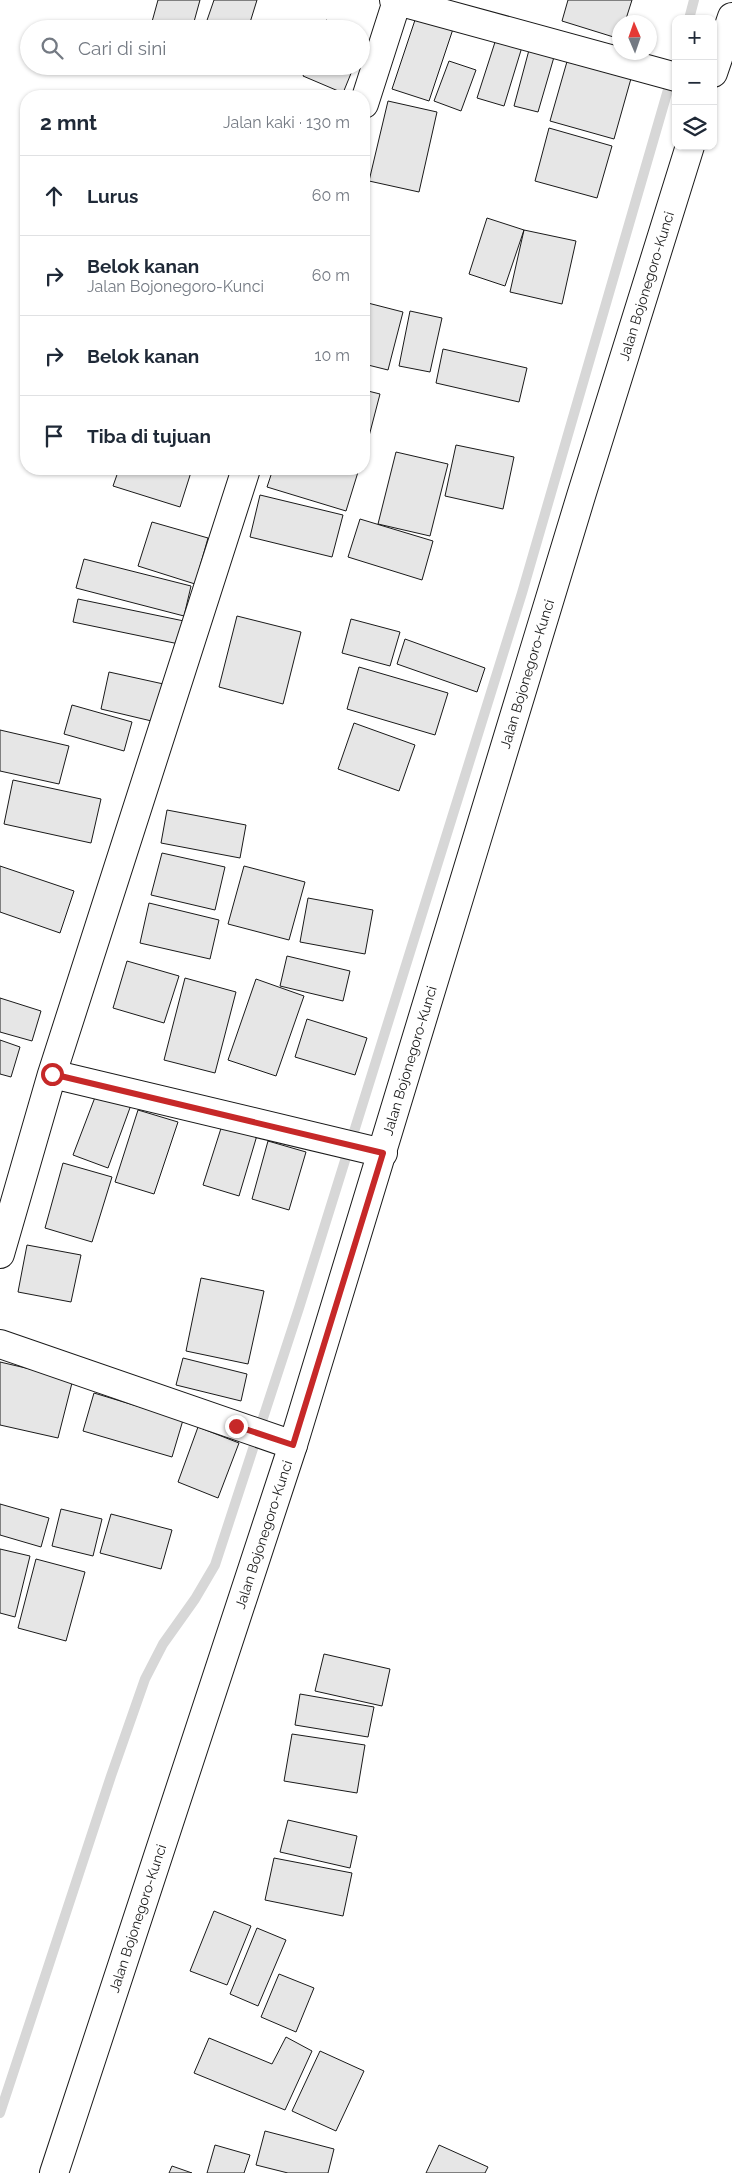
<!DOCTYPE html>
<html lang="id">
<head>
<meta charset="utf-8">
<style>
	:root { --surface:#fff; --page:#f6f6f7; --text:#1f2937; --muted:#747a83; --line:#e0e1e3 }
	body { margin:0; font-family:Raleway,sans-serif; background:var(--page); color:var(--text) }
	.controls { position:absolute; right:15px; top:15px; display:grid; overflow:hidden; border-radius:10px; box-shadow:0 1px 4px #0004 }
	.controls button { width:45px; height:45px; display:grid; place-items:center; padding:0; border:0; border-bottom:1px solid var(--line); background:var(--surface); color:var(--text); font:25px sans-serif }
	.compass { position:absolute; left:612px; top:15px; width:45px; height:45px; border-radius:50%; background:var(--surface); box-shadow:0 1px 4px #0004; rotate:358deg }
	.stop { position:absolute; width:15px; height:15px; margin:-11px; border:4px solid #c62828; border-radius:50%; background:#fff }
	.stop.end { background:#c62828; border-color:#fff; box-shadow:0 1px 5px #0008 }
	.list { margin:0; padding:0; list-style:none }
	h2 { display:flex; justify-content:space-between; align-items:center; height:65px; margin:0; padding:0 20px; font-size:21px }
	h2 small { font-size:16px; font-weight:400; color:var(--muted) }
	.list li { display:grid; grid-template-columns:32px 1fr auto; gap:15px; align-items:center; box-sizing:border-box; height:80px; padding:0 20px; border-top:1px solid var(--line) }
	.list b { display:block; font-size:19px; white-space:nowrap }
	.list p { margin:0; font-size:16px; white-space:nowrap; color:var(--muted) }
	.list em { font-size:16px; font-style:normal; color:var(--muted) }
	.icon { flex:none; width:28px; height:28px; fill:none; stroke:currentColor; stroke-width:2; stroke-linecap:round; stroke-linejoin:round }
	.map { position:relative; flex:none; width:732px; height:2173px; overflow:hidden }
	.search { position:absolute; background:var(--surface); box-shadow:0 1px 4px #0004; left:20px; top:20px; width:350px; height:55px; display:flex; align-items:center; gap:12px; box-sizing:border-box; padding:0 18px; border-radius:28px; color:var(--muted); font-size:19px }
	.panel { position:absolute; background:var(--surface); box-shadow:0 1px 4px #0004; left:20px; top:90px; width:350px; height:385px; border-radius:20px }
	.map>svg:first-child { display:block }
	.lines { fill:none; stroke-linecap:round; stroke-linejoin:round }
	.stream { stroke:#d7d7d7; stroke-width:10 }
	.building { fill:#e6e6e6; stroke:#1a1a1a }
	.minor-casing { stroke:#1a1a1a; stroke-width:30 }
	.secondary-casing { stroke:#1a1a1a; stroke-width:30 }
	.minor { stroke:#fff; stroke-width:28 }
	.secondary { stroke:#fff; stroke-width:28 }
	.route { stroke:#c62828; stroke-width:6 }
	.labels { text-anchor:middle; dominant-baseline:central; stroke-width:4; stroke-linejoin:round; paint-order:stroke }
	.street-label { font-size:14px; fill:#1a1a1a; stroke:#fff }
</style>
</head>
<body>
<div class="map">
<svg width="732" height="2173" viewBox="0 0 732 2173">
	<rect width="100%" height="100%" fill="#fff"/>
	<g class="lines">
		<path class="stream" d="M689,19L694,0
			M0,2113L111,1776L145,1679L163,1644L195,1599L215,1565L299,1308L522,593L672,76"/>
	</g>
	<path class="building" d="M158,0H200L192,29H150Z
		M214,0H257L248,29H204Z
		M568,0H632L625,22H620V39L562,21Z
		M416,17L453,29L429,101L392,89Z
		M326,20L347,29H322Z
		M361,34L366,36L361,48Z
		M496,39L522,47L504,106L477,98Z
		M529,50L554,57L538,112L514,106Z
		M568,58L632,75L614,139L550,121Z
		M449,61L476,70L461,111L434,101Z
		M307,66H354L343,93L303,76Z
		M388,101L437,112L419,192L369,181Z
		M549,128L612,146L597,198L535,181Z
		M487,218L524,230L505,286L469,274Z
		M524,230L576,241L562,304L510,292Z
		M364,302L403,312L388,370L364,364Z
		M410,311L442,318L430,372L399,366Z
		M443,349L527,368L519,402L436,383Z
		M364,390L380,394L368,440L364,439Z
		M456,445L514,457L503,509L445,496Z
		M396,452L448,464L430,536L378,524Z
		M119,469H192L180,507L113,486Z
		M273,469H348L358,472L346,511L267,487Z
		M260,495L343,515L332,557L250,537Z
		M360,519L433,541L422,580L348,557Z
		M152,522L208,538L195,584L138,566Z
		M84,559L191,586L184,616L76,588Z
		M78,599L184,621L179,644L73,622Z
		M237,616L301,632L283,704L219,687Z
		M351,619L400,632L390,666L342,653Z
		M405,639L485,668L477,692L397,664Z
		M359,667L448,693L435,735L347,709Z
		M109,672L168,685L160,723L101,709Z
		M72,705L132,722L124,751L64,734Z
		M354,723L415,745L399,791L338,769Z
		M0,730L69,746L59,784L0,771Z
		M13,780L101,799L91,843L4,824Z
		M167,810L246,825L240,858L161,843Z
		M162,853L225,867L215,910L151,895Z
		M0,866L74,891L60,933L0,912Z
		M244,866L305,882L289,940L228,924Z
		M308,898L373,910L365,954L300,942Z
		M149,903L219,920L210,959L140,943Z
		M287,956L350,971L343,1001L280,986Z
		M127,961L179,976L164,1023L113,1008Z
		M185,978L236,992L215,1073L164,1060Z
		M256,979L304,996L276,1076L228,1060Z
		M0,998L41,1011L32,1041L0,1032Z
		M307,1019L367,1038L355,1075L295,1057Z
		M0,1040L20,1047L11,1077L0,1074Z
		M97,1092L131,1105L108,1168L73,1155Z
		M138,1110L178,1122L154,1194L115,1182Z
		M223,1122L258,1132L239,1196L203,1185Z
		M268,1141L306,1152L289,1210L252,1199Z
		M63,1163L112,1177L92,1242L45,1228Z
		M27,1245L81,1255L71,1302L18,1292Z
		M201,1278L264,1291L248,1364L186,1351Z
		M183,1358L247,1374L241,1401L176,1385Z
		M0,1362L73,1379L58,1438L0,1425Z
		M94,1393L183,1420L172,1457L83,1431Z
		M198,1427L239,1443L218,1498L178,1482Z
		M0,1504L49,1518L41,1547L0,1535Z
		M61,1509L102,1519L93,1556L52,1546Z
		M111,1514L172,1530L161,1569L100,1553Z
		M0,1549L30,1556L15,1617L0,1613Z
		M36,1559L85,1572L66,1641L18,1628Z
		M324,1654L390,1669L382,1706L315,1691Z
		M300,1694L374,1707L368,1737L295,1725Z
		M292,1734L365,1745L357,1793L284,1781Z
		M288,1820L357,1836L350,1868L280,1852Z
		M274,1858L352,1873L343,1916L265,1900Z
		M214,1911L251,1926L227,1985L190,1971Z
		M257,1928L286,1940L258,2006L230,1994Z
		M279,1974L314,1988L296,2032L261,2017Z
		M286,2037L312,2051L285,2110L194,2073L209,2038L272,2064Z
		M320,2051L364,2071L336,2131L292,2111Z
		M265,2131L334,2149L328,2173H288L256,2165Z
		M215,2145L250,2155L244,2173H207Z
		M439,2145L488,2167L485,2173H426Z
		M172,2166L192,2173H169Z"/>
	<g class="lines">
		<g class="minor-casing">
			<path id="minor" d="M394,0L676,77
				M364,104L397,1
				M52,1074L383,1153
				M0,1254L52,1074L246,469
				M0,1344L293,1445"/>
		</g>
		<g class="secondary-casing">
			<g id="secondary">
				<path d="M713,73L732,17"/>
				<path id="s1" d="M54,2173L293,1445L581,496L690,146"/>
			</g>
		</g>
		<use href="#minor" class="minor"/>
		<use href="#secondary" class="secondary"/>
	</g>
	<g class="lines">
		<path class="route" d="M52,1074L383,1153L293,1445L236,1426"/>
	</g>
	<g class="labels">
		<g class="street-label">
			<text stroke="none"><textPath href="#s1" startOffset="1978">Jalan Bojonegoro-Kunci</textPath></text>
			<text stroke="none"><textPath href="#s1" startOffset="1572">Jalan Bojonegoro-Kunci</textPath></text>
			<text stroke="none"><textPath href="#s1" startOffset="1168">Jalan Bojonegoro-Kunci</textPath></text>
			<text stroke="none"><textPath href="#s1" startOffset="672">Jalan Bojonegoro-Kunci</textPath></text>
			<text stroke="none"><textPath href="#s1" startOffset="268">Jalan Bojonegoro-Kunci</textPath></text>
		</g>
	</g>
</svg>
<div class="controls">
<button>+</button>
<button>−</button>
<button><svg class="icon" aria-label="layers" viewBox="0 0 24 24"><path d="M12 4l9 5-9 5-9-5zM3 14l9 5 9-5"/></svg></button>
</div>
<svg class="compass" viewBox="-18 -18 36 36"><path d="M0-13l5 13h-10z" fill="#e53935"/><path d="M0 13l5-13h-10z" fill="#747a83"/></svg>
<div class="stop" style="left:52px;top:1074px"></div>
<div class="stop end" style="left:236px;top:1426px"></div>
<div class="search"><svg class="icon" aria-label="search" viewBox="0 0 24 24"><circle cx="10" cy="10" r="6"/><path d="M15 15l6 6"/></svg>Cari di sini</div>
<section class="panel">
<h2>2 mnt<small>Jalan kaki · 130 m</small></h2>
<ul class="list">
<li><svg class="icon" aria-label="ahead" viewBox="0 0 24 24"><path d="M12 20V5M6 11l6-6 6 6"/></svg><div><b>Lurus</b></div><em>60 m</em></li>
<li><svg class="icon" aria-label="right" viewBox="0 0 24 24"><path d="M7 20v-9h11M14 6l5 5-5 5"/></svg><div><b>Belok kanan</b><p>Jalan Bojonegoro-Kunci</p></div><em>60 m</em></li>
<li><svg class="icon" aria-label="right" viewBox="0 0 24 24"><path d="M7 20v-9h11M14 6l5 5-5 5"/></svg><div><b>Belok kanan</b></div><em>10 m</em></li>
<li><svg class="icon" aria-label="arrive" viewBox="0 0 24 24"><path d="M6 21V4h12l-3 4 3 4H6"/></svg><div><b>Tiba di tujuan</b></div></li>
</ul>
</section>
</div>
</body>
</html>
